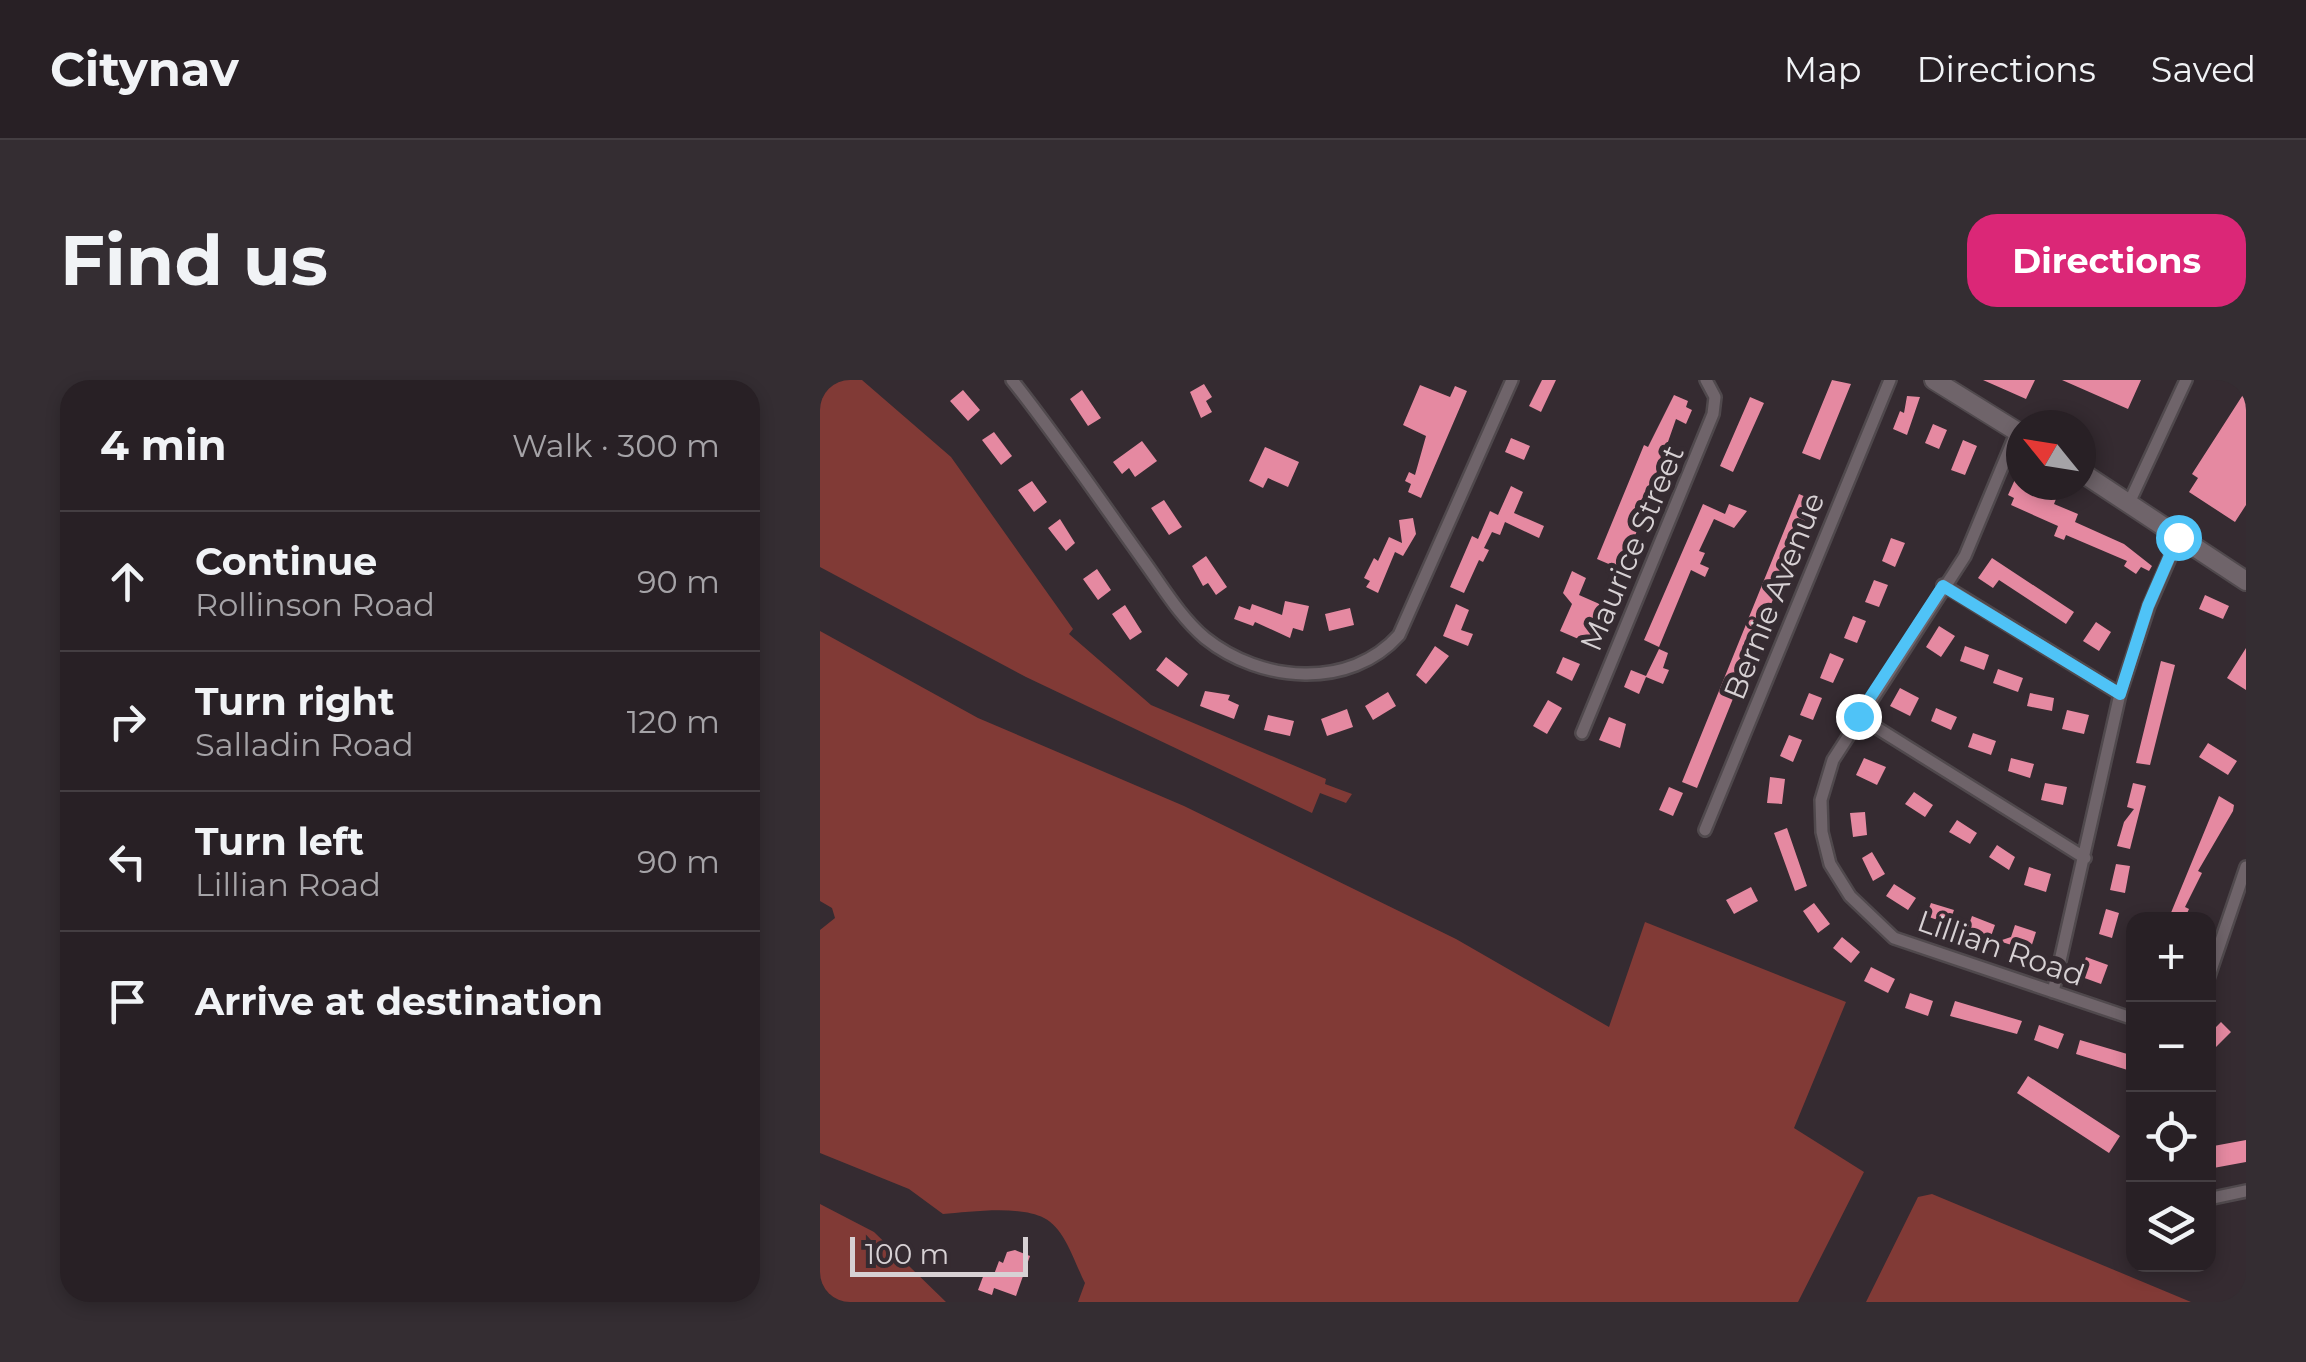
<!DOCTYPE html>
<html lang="en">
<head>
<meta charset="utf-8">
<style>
	:root { --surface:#282025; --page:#342d32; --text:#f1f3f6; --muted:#a5a3a7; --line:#443e42; --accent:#db2777 }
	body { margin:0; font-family:Montserrat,sans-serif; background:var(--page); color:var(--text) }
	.controls { position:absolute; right:30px; bottom:30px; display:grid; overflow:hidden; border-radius:20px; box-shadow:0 5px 15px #0003 }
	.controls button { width:90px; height:90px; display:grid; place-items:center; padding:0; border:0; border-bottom:2px solid var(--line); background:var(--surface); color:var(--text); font:50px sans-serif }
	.compass { position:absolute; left:1186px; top:30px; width:90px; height:90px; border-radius:50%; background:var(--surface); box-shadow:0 5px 15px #0003; rotate:300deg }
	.scale { position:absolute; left:30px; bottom:25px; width:178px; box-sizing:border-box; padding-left:10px; border:5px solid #d7d1d4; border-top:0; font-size:28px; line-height:35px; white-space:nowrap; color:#d7d1d4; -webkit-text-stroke:8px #352b31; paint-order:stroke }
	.stop { position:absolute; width:30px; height:30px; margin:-22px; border:8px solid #4fc3f7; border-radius:50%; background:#fff }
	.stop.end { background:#4fc3f7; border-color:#fff; box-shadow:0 2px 10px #0008 }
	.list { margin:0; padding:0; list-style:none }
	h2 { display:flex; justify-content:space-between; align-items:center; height:130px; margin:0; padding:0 40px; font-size:42px }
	h2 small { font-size:32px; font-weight:400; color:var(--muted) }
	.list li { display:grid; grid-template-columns:65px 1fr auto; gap:30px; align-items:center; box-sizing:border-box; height:140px; padding:0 40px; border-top:2px solid var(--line) }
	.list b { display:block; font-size:38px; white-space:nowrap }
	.list p { margin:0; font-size:32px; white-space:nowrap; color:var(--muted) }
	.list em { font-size:32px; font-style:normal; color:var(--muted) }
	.icon { flex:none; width:55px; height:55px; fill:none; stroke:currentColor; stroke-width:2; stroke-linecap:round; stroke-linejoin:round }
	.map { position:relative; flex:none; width:1426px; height:922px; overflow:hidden; border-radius:30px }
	header { display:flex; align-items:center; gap:60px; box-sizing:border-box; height:140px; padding:0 50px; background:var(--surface); border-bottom:2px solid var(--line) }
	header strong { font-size:48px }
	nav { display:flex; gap:55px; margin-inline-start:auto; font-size:35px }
	.intro { display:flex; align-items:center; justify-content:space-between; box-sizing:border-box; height:240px; padding:0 60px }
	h1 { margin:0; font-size:70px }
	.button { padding:25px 45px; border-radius:30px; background:var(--accent); color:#fff; font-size:35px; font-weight:700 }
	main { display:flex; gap:60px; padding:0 60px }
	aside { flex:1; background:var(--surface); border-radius:30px; box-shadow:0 5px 15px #0003 }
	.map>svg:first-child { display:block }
	.green { fill:#813a36 }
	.building { fill:#e589a1 }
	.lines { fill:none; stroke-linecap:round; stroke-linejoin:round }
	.street-casing { stroke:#50494d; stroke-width:16 }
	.secondary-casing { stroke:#50494d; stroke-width:22 }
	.street { stroke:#6f646a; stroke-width:11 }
	.secondary { stroke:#6f646a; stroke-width:18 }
	.route { stroke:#4fc3f7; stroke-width:12 }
	.labels { text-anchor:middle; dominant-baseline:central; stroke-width:10; stroke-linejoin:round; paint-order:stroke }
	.street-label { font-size:30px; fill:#d7d1d4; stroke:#352b31 }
</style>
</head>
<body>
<header>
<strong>Citynav</strong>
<nav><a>Map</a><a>Directions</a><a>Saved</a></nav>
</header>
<div class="intro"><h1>Find us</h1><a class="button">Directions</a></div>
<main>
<aside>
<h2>4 min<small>Walk · 300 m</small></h2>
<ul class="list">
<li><svg class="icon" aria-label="ahead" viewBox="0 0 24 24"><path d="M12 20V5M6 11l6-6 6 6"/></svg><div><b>Continue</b><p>Rollinson Road</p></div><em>90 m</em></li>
<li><svg class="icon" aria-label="right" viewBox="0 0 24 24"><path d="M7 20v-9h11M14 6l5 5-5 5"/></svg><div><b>Turn right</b><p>Salladin Road</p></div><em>120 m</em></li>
<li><svg class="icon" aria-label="left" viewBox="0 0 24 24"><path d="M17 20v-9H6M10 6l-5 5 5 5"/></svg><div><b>Turn left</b><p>Lillian Road</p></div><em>90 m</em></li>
<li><svg class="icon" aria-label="arrive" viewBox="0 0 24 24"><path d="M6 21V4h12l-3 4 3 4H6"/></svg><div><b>Arrive at destination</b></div></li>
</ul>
</aside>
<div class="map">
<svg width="1426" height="922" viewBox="0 0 1426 922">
	<rect width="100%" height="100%" fill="#352b31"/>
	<path class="green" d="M0,0H42L131,77L253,249L249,254L331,325L506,399L505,404L532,414L526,423L500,413L492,433L206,297L0,187Z
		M0,251L158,338L364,426L636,559L789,647L825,542L1026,622L974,748L1044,792L978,922H258L265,903C255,884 245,848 224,838C200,825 149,832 123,834L89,809L0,773V550L15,538L12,528L0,521Z
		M1112,814L1371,922H1046L1098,817Z
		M0,824L54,852L126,922H0Z"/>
	<path class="building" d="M722,0H736L721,32L709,26Z
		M1012,0L1031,4L1000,80L982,73Z
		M1163,0H1215L1206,19Z
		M1242,0H1321L1308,29Z
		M384,4L392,17L386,21L392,32L381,38L370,12Z
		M600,5L630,17L635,6L647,11L601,118L588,112L591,104L585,101L589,92L595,95L606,56L583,45Z
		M143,10L160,30L148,41L130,21Z
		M262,10L281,38L268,46L250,19Z
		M1426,10V125L1415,142L1369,112L1378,98L1372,94Z
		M854,15L868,21L866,27L872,30L866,44L856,39L815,156L798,188L777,179L824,65L828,67Z
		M1087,16L1100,17L1087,55L1073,49L1080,31L1084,33Z
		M930,17L944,23L913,92L900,86Z
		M1113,44L1127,50L1119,69L1105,63Z
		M174,52L192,76L181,85L162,60Z
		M691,58L710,66L704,80L685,72Z
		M1143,60L1157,66L1145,95L1131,90Z
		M322,61L337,81L315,97L309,88L302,94L293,82Z
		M445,67L479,82L468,107L448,98L443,108L429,101Z
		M1201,86V105L1236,119L1234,124L1258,134L1255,142L1304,164L1332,186L1329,191L1321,187L1316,194L1304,186L1307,181L1246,155L1244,160L1234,156L1238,146L1191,125L1194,118L1188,115Z
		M212,101L227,122L214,132L198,110Z
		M691,106L703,112L694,133L724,146L719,158L685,142L680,155L672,152L664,168L669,170L663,182L659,180L644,213L630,207L652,156L658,159L670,131L678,135Z
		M979,114L993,120L877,408L862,402Z
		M344,120L362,147L349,155L331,128Z
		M883,124L905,134L909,124L927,131L914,148L894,139L879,171L885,173L880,184L889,188L885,197L871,190L839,267L824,260Z
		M593,138L596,154L583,176L575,172L558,213L546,207L550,201L544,198L554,178L558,181L569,157L582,163L579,140Z
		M240,139L255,163L246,171L228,148Z
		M1071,158L1085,163L1075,187L1062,181Z
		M386,176L407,207L396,215L388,203L383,206L372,186Z
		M1172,178L1254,232L1246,244L1179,200L1173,208L1158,198Z
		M277,189L291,210L278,220L263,199Z
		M752,191L766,198L759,215L784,226L770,264L740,251L752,224L743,213Z
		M1054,200L1068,205L1059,227L1045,222Z
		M1385,215L1409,226L1403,239L1379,229Z
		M465,221L489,226L483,251L473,248L470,258L435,242L433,246L414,239L419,226L430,230L432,224L462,235Z
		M636,224L649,230L641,250L653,254L648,266L623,256Z
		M305,225L322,252L310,260L292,234Z
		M530,228L534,245L509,251L505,234Z
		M1033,236L1046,241L1037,263L1024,258Z
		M1276,242L1291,252L1279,271L1263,261Z
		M1119,246L1135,256L1121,277L1106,267Z
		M615,266L629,276L606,304L596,295Z
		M1145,266L1169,275L1164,290L1140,281Z
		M1426,268V310L1407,298Z
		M839,269L848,273L843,288L849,290L843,304L826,297L819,314L804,307L811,290L826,296Z
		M1010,273L1024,279L1013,303L1000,298Z
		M346,277L368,294L358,307L336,290Z
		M743,277L760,284L752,301L736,293Z
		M1341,281L1355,285L1330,385L1316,383Z
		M1178,289L1203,298L1198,312L1173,303Z
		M1080,308L1099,318L1090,336L1070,326Z
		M385,311L410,315L408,320L419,325L414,339L380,326Z
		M568,312L576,326L553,340L545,326Z
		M989,313L1002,318L993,340L980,335Z
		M1210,313L1234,318L1232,331L1207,326Z
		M728,320L742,328L727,354L713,346Z
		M1116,328L1137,337L1131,350L1111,341Z
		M527,329L533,347L507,356L501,339Z
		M1247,330L1269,335L1264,354L1242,349Z
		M448,335L474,341L470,356L444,350Z
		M789,337L806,344L800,368L779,360Z
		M1153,353L1176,361L1171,375L1148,367Z
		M969,355L982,360L973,382L960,376Z
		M1388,363L1417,381L1408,395L1379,377Z
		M1044,378L1066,387L1057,405L1036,395Z
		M1191,378L1214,384L1210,398L1188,391Z
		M950,397L965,399L962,424L947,423Z
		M1225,403L1247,407L1243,425L1221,420Z
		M1313,403L1326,406L1310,469L1297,466L1304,442L1314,429L1307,427Z
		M849,407L863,413L853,436L839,430Z
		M1094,412L1113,425L1105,437L1085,424Z
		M1399,416L1414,425L1413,431L1378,491L1382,493L1365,527L1369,529L1364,540H1348Z
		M1045,432L1047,455L1033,457L1030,433Z
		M1137,440L1157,453L1150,464L1129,452Z
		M967,448L987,506L975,511L954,453Z
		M1177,465L1195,477L1189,490L1169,477Z
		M1052,472L1065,494L1053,501L1042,478Z
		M1296,484L1310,486L1305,513L1290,510Z
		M1209,487L1231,494L1226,512L1204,505Z
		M1074,504L1096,518L1088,530L1066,516Z
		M931,507L938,521L914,534L906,520Z
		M994,523L1010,544L998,553L983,531Z
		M1111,523L1134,530L1129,544L1106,536Z
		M1286,529L1299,533L1292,558L1279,554Z
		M1152,536L1175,545L1170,559L1147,550Z
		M1195,545L1216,552L1210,571L1179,561L1191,557Z
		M1022,557L1040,572L1031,583L1013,568Z
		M1266,577L1288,585L1281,604L1259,596Z
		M1051,587L1075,599L1068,613L1044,601Z
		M1090,613L1113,621L1108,636L1085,628Z
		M1135,621L1202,641L1197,654L1130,636Z
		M1401,642L1411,652L1393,670L1388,655Z
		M1219,645L1244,654L1238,669L1214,660Z
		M1260,660L1314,676V692L1256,674Z
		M1208,696L1300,756L1289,773L1197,713Z
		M1426,760V782L1388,789V767Z
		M195,870L210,876L196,916L174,908L172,915L158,910L164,894L173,897L179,881L183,883L187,872Z"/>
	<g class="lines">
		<g class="street-casing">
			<path id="street" d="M192,0C238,58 280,120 323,180C342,206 360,237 385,258C441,303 530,310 579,255L692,0
				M1197,51L1145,176L1013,380L1001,420L1002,452L1010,484L1030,516L1074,558L1314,639
				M1309,123L1366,0
				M1123,205L1300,314
				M1038,336L1265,478
				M762,353L893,34L895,17L886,0
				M885,450L1070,0
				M1388,599L1426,487
				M1233,612L1300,314L1329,226L1359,157
				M1388,819L1426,811"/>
		</g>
		<g class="secondary-casing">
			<path id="secondary" d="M1114,0L1201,54
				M1261,92L1426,201"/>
		</g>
		<use href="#street" class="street"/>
		<use href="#secondary" class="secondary"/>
	</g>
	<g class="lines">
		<path class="route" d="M1038,336L1123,206L1300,314L1328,226L1358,157"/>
	</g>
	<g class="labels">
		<g class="street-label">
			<text transform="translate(812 168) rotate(-67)">Maurice Street</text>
			<text transform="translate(954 216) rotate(-68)">Bernie Avenue</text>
			<text transform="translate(1181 568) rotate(19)">Lillian Road</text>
		</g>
	</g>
</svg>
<div class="controls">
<button>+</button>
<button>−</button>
<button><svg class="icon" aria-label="locate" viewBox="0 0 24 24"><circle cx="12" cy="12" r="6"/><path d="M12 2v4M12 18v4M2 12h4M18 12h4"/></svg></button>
<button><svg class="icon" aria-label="layers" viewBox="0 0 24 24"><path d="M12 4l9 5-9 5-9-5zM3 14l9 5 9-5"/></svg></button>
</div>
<svg class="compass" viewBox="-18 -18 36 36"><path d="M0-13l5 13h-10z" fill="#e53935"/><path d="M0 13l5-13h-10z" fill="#a5a3a7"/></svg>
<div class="scale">100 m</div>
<div class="stop" style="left:1358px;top:157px"></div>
<div class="stop end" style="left:1038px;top:336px"></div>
</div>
</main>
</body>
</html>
